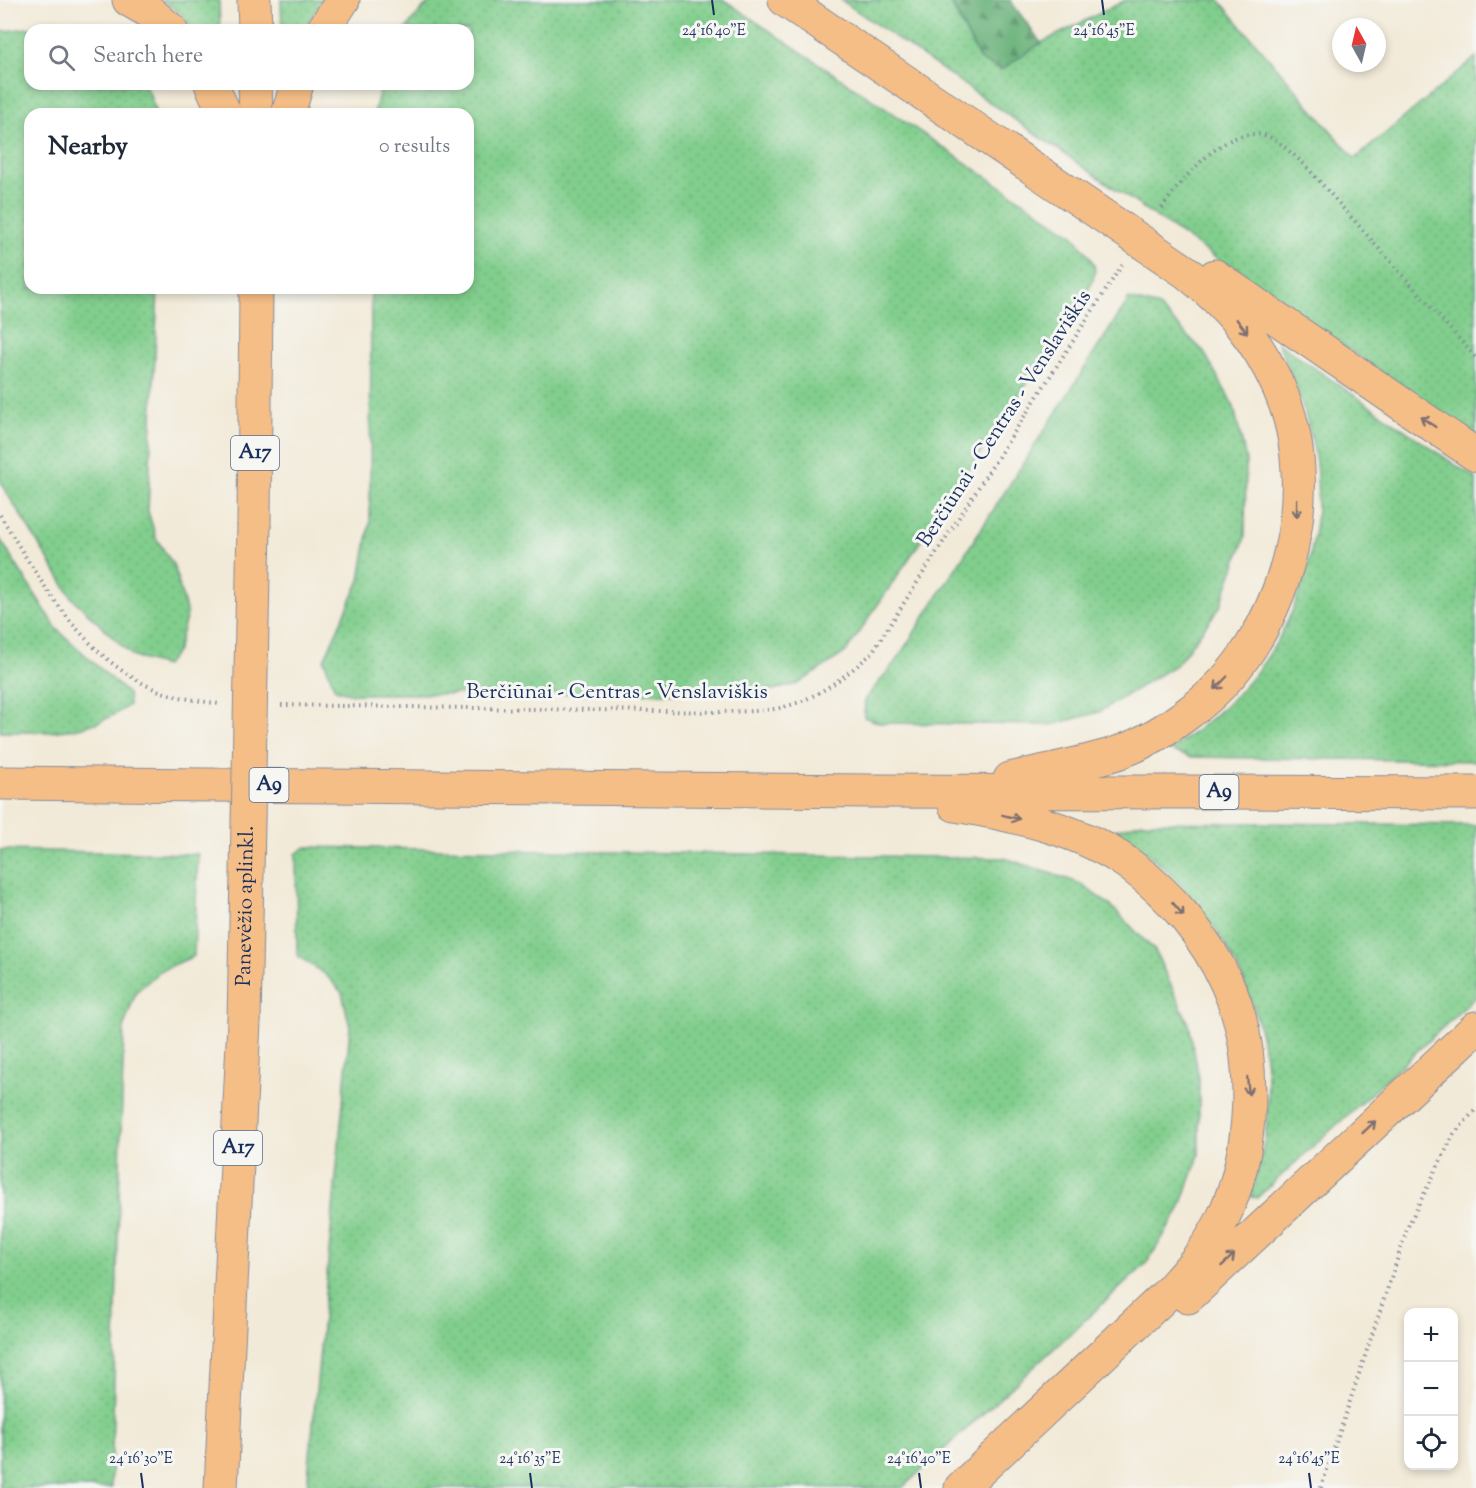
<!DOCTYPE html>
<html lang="en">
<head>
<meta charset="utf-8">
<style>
	:root { --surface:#fff; --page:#f6f6f7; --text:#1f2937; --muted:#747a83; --line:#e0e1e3 }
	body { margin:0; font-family:"Sorts Mill Goudy",serif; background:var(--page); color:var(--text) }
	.controls { position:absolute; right:18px; bottom:18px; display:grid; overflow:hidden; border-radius:12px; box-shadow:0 3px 9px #0003 }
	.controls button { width:54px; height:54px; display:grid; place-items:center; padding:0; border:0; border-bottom:2px solid var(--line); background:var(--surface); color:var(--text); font:30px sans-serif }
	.compass { position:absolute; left:1332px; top:18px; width:54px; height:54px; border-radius:50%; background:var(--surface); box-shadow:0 3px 9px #0003; rotate:352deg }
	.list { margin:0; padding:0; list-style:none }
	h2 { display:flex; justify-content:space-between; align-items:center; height:78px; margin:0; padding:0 24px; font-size:26px }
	h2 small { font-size:20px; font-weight:400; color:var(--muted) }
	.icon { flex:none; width:33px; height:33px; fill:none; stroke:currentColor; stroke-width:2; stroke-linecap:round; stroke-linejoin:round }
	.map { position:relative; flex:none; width:1476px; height:1488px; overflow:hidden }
	.search { position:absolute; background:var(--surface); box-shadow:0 3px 9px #0003; left:24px; top:24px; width:450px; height:66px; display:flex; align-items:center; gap:15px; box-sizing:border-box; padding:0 21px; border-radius:18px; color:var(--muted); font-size:22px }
	.panel { position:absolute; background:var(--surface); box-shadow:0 3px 9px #0003; left:24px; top:108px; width:450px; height:186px; border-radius:18px }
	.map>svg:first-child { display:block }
	.grass { fill:url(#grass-dots); stroke:#4e7e76; stroke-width:1.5 }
	.forest { fill:url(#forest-firs); stroke:#42706b; stroke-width:1.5 }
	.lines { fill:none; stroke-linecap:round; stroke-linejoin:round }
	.trunk-casing { stroke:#868c9b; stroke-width:35 }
	.path { stroke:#868c9b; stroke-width:4; stroke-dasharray:1.5 4.5; stroke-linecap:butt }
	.trunk { stroke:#f6be87; stroke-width:33 }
	.trunk-bridge-casing { stroke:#868c9b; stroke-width:35; stroke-linecap:butt }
	.trunk-bridge { stroke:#f6be87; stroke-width:33 }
	.oneway { stroke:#7e6f70 }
	.ticks { fill:none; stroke:#1b2f5e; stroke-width:2 }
	.labels { text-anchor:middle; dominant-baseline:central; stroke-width:6; stroke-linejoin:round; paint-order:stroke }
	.shield { fill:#f6f6f2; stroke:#5d6b8a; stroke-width:1.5 }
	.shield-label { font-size:20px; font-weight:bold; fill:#1b2f5e }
	.street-label { font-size:21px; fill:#1b2f5e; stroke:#f6f6f2 }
	.ticks-label { font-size:15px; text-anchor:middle; fill:#1b2f5e; stroke:#f6f6f2; stroke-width:6; stroke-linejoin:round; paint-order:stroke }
</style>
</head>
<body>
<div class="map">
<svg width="1476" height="1488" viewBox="0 0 1476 1488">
	<defs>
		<pattern id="grass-dots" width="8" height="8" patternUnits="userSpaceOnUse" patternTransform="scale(1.5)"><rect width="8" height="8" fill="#81ce8d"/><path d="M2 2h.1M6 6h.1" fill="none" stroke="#6fb17c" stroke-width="1.8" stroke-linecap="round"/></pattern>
		<pattern id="forest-firs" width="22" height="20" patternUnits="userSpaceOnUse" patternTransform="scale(1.5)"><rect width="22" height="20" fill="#68b178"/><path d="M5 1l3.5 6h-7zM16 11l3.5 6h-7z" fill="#559066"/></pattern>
	</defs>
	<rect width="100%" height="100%" fill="#f6f6f2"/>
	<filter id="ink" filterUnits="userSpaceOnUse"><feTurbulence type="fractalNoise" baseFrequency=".0167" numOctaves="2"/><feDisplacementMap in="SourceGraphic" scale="12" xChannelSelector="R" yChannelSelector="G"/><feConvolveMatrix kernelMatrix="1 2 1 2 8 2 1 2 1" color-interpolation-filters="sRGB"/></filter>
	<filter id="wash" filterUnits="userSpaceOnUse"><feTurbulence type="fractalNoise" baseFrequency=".008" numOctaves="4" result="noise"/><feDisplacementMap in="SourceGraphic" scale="24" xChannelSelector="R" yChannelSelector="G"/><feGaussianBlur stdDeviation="1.35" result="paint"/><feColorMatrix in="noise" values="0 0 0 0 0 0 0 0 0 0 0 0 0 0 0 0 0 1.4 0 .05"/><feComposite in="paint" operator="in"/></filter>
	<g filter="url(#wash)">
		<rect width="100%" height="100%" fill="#f2ead8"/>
		<path class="grass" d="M162,0H219L220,30H193L181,14Z
			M281,0H323L302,30H282Z
			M434,0H724L1073,235C1098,267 1102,265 1082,302L846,652L798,684L759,693L353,694L335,689L324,660L360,580L370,522L371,288H468V114H374L381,84H468V30H405L422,9Z
			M841,0H949L980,60L1001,70L1041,43L1126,0H1219L1355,159L1476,57V437Z
			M28,28L40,30H30V84H142L149,92L156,114H30V288H158L148,511L156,538L174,566L187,614L177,651L165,666L134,657L72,598L0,482V32Z
			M1129,299L1159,307L1204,352L1234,407L1246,460L1245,537L1220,607L1177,664L1099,712L1051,725L880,723L864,717L865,699L896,661Z
			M1278,343L1476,479V761L1190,757L1169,750C1195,733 1221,712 1242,689C1293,635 1322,548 1317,474C1314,430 1296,383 1278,343Z
			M0,539L57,629L128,694L129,705C89,735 48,733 0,732Z
			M1142,822L1476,825V997L1257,1198L1250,1196C1256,1174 1264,1151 1266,1129C1277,1024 1232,929 1155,860C1142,848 1123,840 1108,832Z
			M306,847L1005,858L1079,883L1110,905L1155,951L1189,1024L1199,1078V1155L1180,1209L1147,1263L902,1488H307L350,1027L342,993L326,975L297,955L296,854Z
			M0,850L198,854L194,956L160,971L136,992L124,1026L111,1488H0Z"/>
		<path class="forest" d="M950,0H1010L1041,43L1001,70L980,60Z"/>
	</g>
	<g filter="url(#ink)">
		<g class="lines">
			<g class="trunk-casing">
				<path id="trunk" d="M129,0L150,12L171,30
					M254,0L255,30
					M785,0L1186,272C1228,306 1256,337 1279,388C1326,493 1284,644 1191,711C1170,727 1145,743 1120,752C1085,764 1046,770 1010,779
					M323,30L343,0
					M211,84L225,114
					M255,84L256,114
					M288,114L297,84
					M1215,276L1476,455
					M254,524L256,288
					M0,783L871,791L1476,793
					M955,805C1014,815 1081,829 1130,865C1171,895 1206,937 1227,984C1259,1053 1255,1154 1221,1222C1207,1250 1187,1272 1166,1295L961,1488
					M1188,1297L1476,1028
					M221,1488L244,1022"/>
			</g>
			<path class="path" d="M1162,208C1182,179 1233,114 1275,140C1285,146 1294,156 1304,164L1476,358
				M0,515C38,577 80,653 148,686C170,697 195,700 219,704
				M281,705L722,712C739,711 758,712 774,709C812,703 843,678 871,654L1122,265
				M1321,1488L1409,1224L1454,1134L1476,1109"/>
			<use href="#trunk" class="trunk"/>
			<g class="trunk-bridge-casing">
				<g id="trunk-bridge">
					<path id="s1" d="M244,1022L254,524"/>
				</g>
			</g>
			<use href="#trunk-bridge" class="trunk-bridge"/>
		</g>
		<defs><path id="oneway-shaft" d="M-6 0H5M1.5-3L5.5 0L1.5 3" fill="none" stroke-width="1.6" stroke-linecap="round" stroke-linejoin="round" transform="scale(1.5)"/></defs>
		<g class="oneway">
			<use href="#oneway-shaft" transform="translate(1242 326) rotate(52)"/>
			<use href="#oneway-shaft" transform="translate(1428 422) rotate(-146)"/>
			<use href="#oneway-shaft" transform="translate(1297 508) rotate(91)"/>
			<use href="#oneway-shaft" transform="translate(1221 683) rotate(134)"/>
			<use href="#oneway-shaft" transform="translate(1011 817) rotate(14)"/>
			<use href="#oneway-shaft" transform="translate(1178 909) rotate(50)"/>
			<use href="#oneway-shaft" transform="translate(1248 1086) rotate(85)"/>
			<use href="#oneway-shaft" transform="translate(1369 1127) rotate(-43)"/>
			<use href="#oneway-shaft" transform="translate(1228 1260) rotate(-43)"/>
		</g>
	</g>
	<path class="ticks" d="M712,0L714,15M1102,0L1104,15M141,1473L143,1488M530,1473L532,1488M919,1473L921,1488M1309,1473L1311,1488"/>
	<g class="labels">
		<g class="shield">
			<rect x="231" y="436" width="48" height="34" rx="4.5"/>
			<rect x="249.5" y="768" width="39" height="34" rx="4.5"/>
			<rect x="1199.5" y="775" width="39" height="34" rx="4.5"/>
			<rect x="214" y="1131" width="48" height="34" rx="4.5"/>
		</g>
		<g class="shield-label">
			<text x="255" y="453">A17</text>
			<text x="269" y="785">A9</text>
			<text x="1219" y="792">A9</text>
			<text x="238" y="1148">A17</text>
		</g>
		<g class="street-label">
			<text transform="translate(1005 419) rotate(-57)">Berčiūnai - Centras - Venslaviškis</text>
			<text x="617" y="693">Berčiūnai - Centras - Venslaviškis</text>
			<text stroke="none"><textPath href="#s1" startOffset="116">Panevėžio aplinkl.</textPath></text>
		</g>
	</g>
	<g class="ticks-label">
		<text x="714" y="35">24°16'40"E</text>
		<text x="1104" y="35">24°16'45"E</text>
		<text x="141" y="1463">24°16'30"E</text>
		<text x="530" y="1463">24°16'35"E</text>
		<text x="919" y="1463">24°16'40"E</text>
		<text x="1309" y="1463">24°16'45"E</text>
	</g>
</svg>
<div class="controls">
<button>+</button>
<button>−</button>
<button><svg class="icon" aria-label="locate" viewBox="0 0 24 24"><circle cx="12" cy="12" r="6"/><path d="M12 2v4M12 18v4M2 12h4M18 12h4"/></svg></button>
</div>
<svg class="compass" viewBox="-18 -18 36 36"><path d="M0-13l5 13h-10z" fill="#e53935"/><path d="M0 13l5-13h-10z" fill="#747a83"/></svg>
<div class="search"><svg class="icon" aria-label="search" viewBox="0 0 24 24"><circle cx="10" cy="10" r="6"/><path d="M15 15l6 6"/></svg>Search here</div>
<section class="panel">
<h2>Nearby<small>0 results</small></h2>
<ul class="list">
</ul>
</section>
</div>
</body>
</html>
